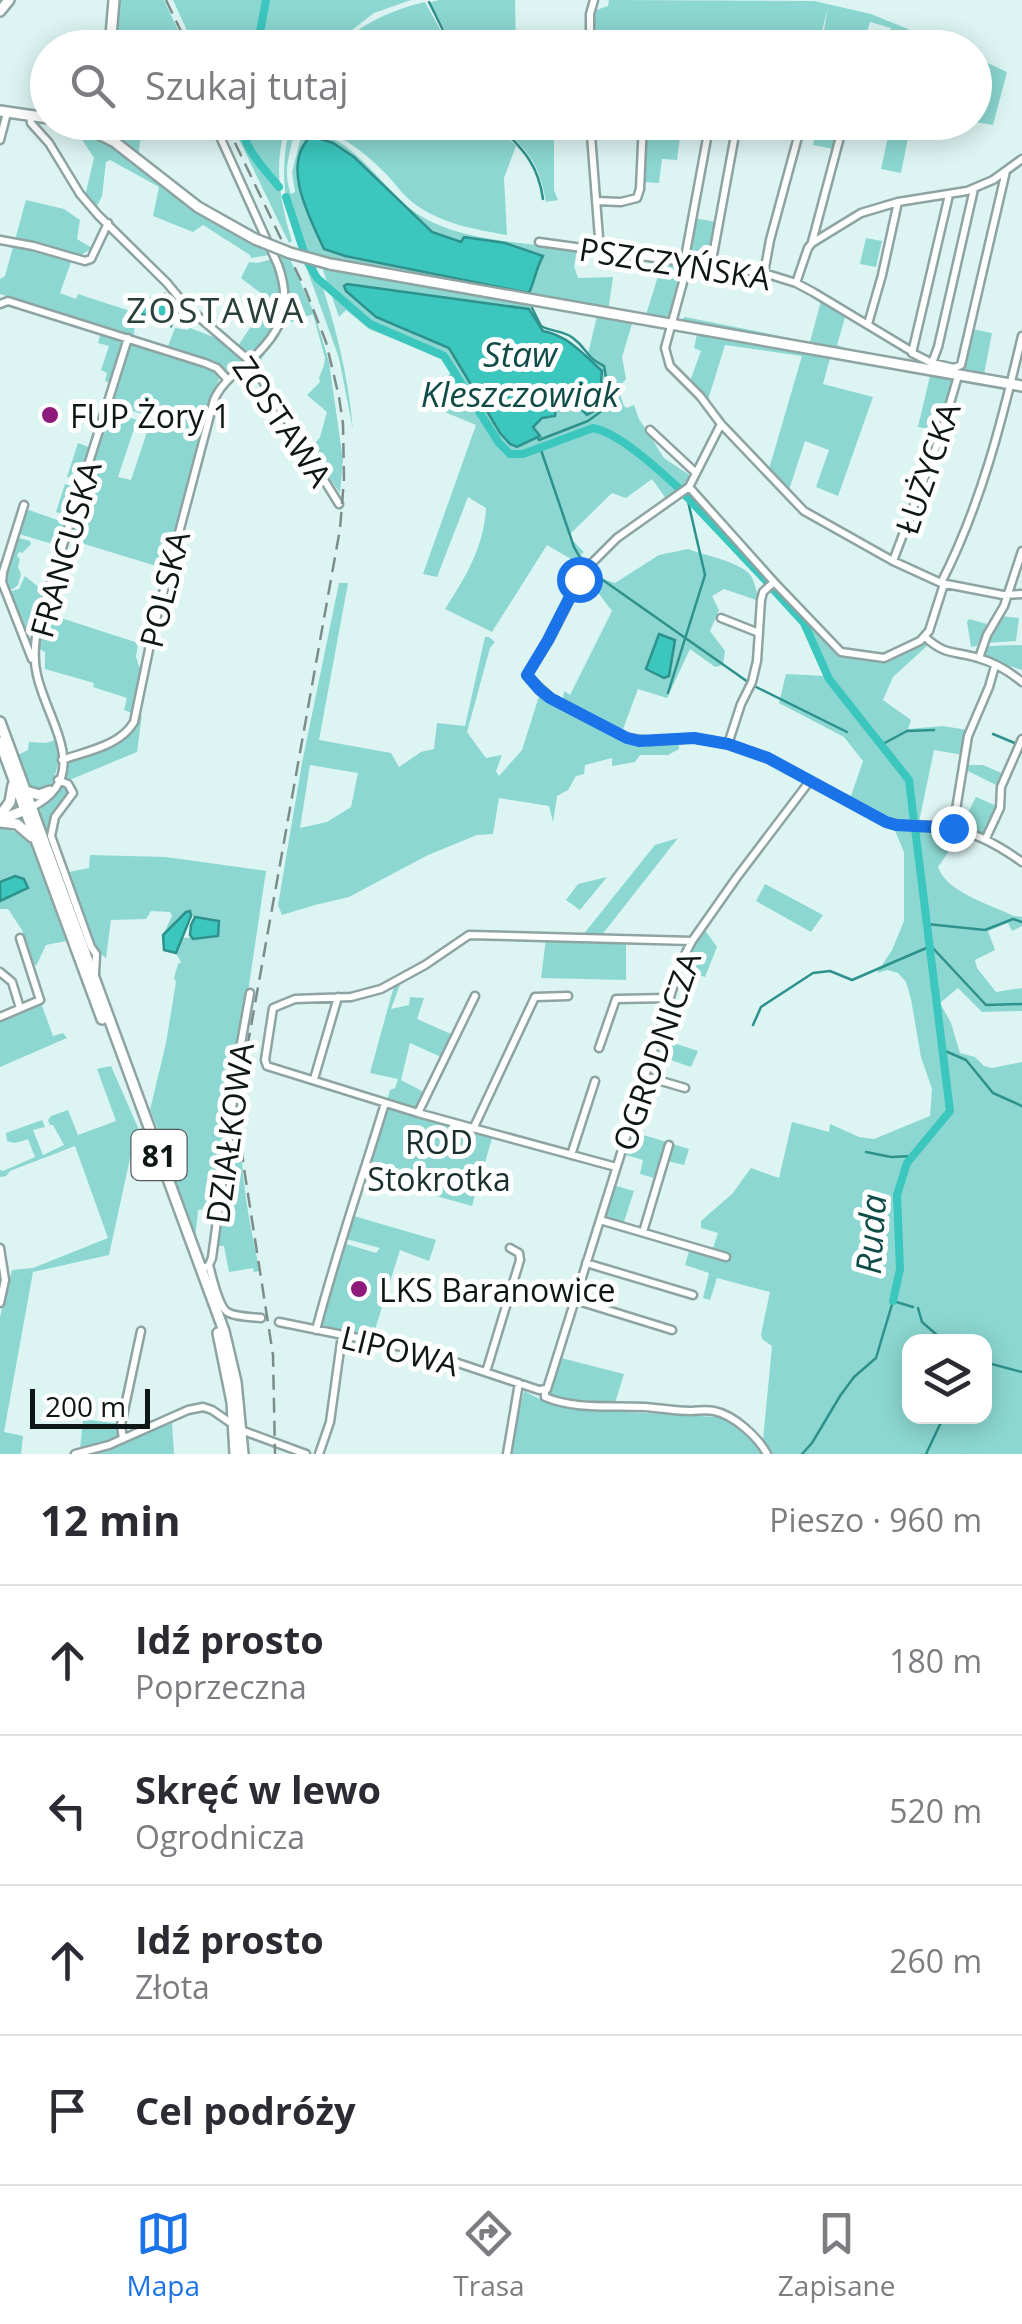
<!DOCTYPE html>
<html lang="pl">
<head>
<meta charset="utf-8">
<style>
	:root { --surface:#fff; --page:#f7f7f7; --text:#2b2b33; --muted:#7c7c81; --line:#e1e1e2; --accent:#1a73e8 }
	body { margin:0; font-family:"Open Sans",sans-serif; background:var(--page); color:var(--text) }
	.controls { position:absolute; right:30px; bottom:30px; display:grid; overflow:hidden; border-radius:20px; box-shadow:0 5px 25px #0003 }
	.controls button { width:90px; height:90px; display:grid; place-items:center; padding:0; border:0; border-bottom:2px solid var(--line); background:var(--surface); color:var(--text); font:50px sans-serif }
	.scale { position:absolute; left:30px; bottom:25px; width:120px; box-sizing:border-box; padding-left:10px; border:5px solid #0e1616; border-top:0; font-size:28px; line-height:35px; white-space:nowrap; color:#0e1616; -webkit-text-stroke:8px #fff; paint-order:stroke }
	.stop { position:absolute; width:30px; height:30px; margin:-22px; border:8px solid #1a73e8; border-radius:50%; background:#fff }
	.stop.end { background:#1a73e8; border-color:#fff; box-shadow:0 2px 10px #0008 }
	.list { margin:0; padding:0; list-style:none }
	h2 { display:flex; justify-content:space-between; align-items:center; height:130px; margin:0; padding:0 40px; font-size:42px }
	h2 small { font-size:32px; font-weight:400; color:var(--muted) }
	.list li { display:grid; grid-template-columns:65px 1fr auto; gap:30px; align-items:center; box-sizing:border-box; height:150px; padding:0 40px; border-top:2px solid var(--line) }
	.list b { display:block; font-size:38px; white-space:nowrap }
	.list p { margin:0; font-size:32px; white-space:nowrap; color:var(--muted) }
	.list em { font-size:32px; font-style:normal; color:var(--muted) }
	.icon { flex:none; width:55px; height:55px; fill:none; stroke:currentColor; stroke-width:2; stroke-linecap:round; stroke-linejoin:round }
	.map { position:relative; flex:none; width:1022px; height:1454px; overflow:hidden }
	.search { position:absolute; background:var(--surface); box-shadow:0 5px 25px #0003; left:30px; right:30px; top:30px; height:110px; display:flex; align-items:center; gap:25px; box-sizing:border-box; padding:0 35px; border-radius:55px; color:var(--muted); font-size:38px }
	.sheet { height:730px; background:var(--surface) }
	nav { display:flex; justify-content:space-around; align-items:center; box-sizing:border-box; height:140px; border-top:2px solid var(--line); background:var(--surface); font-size:28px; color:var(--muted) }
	nav a { display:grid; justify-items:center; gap:5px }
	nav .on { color:var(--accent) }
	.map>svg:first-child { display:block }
	.green { fill:#8cd7d1; fill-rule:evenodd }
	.water { fill:#3bc6be; stroke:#2e918c; stroke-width:2.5 }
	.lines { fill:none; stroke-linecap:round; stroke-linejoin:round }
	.stream { stroke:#2e918c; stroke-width:2.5 }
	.river { stroke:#3bc6be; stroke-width:8 }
	.minor-casing { stroke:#8da4a2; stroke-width:11 }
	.major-casing { stroke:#8da4a2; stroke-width:14 }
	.minor { stroke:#fff; stroke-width:6 }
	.major { stroke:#fff; stroke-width:9 }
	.rail { stroke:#7b8c8a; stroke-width:2.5; stroke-dasharray:15 8; stroke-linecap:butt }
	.major-bridge-casing { stroke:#8da4a2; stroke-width:14; stroke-linecap:butt }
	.major-bridge { stroke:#fff; stroke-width:9 }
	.route { stroke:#1a73e8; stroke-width:12 }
	.poi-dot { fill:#8e1b7c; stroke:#fff; stroke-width:4 }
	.labels { text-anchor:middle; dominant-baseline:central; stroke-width:10; stroke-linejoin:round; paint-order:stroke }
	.shield { fill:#fff; stroke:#565c5c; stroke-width:2.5 }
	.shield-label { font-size:30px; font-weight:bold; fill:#0e1616 }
	.street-label { font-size:32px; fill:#0e1616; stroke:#fff }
	.poi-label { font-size:32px; fill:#0e1616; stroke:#fff; text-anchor:start }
	.park-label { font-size:32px; fill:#19302e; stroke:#fff }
	.neighbourhood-label { font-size:35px; letter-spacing:2.5px; fill:#2b3f3d; stroke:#fff }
	.water-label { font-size:35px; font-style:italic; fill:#0f4b47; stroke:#fff }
</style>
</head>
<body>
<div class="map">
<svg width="1022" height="1454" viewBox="0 0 1022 1454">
	<rect width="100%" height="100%" fill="#dcf5f3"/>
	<path class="green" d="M118,0H164L186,47L114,48Z
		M173,0H411L374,13L330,47L195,48Z
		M439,0H515L516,47H455L431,5V2Z
		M609,0L814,1L871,14L952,47H886L891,28L870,22L862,47H821L828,7L818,47L593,48V11L608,6Z
		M425,2L450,47H338C360,24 394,9 425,2Z
		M975,57L1007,72L993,125L975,122Z
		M292,123H494L516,146L504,178L507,235C473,229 441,224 412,202C402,194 395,183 386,174C360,147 330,125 291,125Z
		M499,123H554V190L558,200L546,202C539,161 527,151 499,123Z
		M645,123H682L677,160L662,159L659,183L642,182Z
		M808,123H841L834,149L813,145L818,125Z
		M891,123H911L901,173L881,169Z
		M115,128L142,129L138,157L116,139L111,131Z
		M75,129C117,140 167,191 205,216C224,229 246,240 267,249L269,255L251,258L250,255L203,225L193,232L153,216L159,187L110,160L106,162L102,196L96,208L85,196L94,158Z
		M285,130C273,167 281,205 292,241L289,243L235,131Z
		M289,130L295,131C290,152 282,173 291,194L295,192L292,172L302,133C345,125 382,188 412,210C454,242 526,242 577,250L574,266L578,278L613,277L608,312L328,260L301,253C285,212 279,173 289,130ZM310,136L375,177L409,213L432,233L462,242L542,256L529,293L345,256L324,249C310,217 281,167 310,136Z
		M26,200L64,209L80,220L77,239L92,248L71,262L60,293L76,299L78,294L136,313L134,335L0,294V279L5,276Z
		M694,218L716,222L709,262L686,259Z
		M866,238L882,241L876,267L860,264Z
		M275,252L289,257L315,315L329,362L343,460L340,493L309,449L312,448L320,437L327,412L307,395L320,382L319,378L324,365L325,358L313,314L285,324L258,364L254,362C259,355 265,351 270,344C295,316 287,283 275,252Z
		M272,259C288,306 284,320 250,356L238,346L255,320L262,294L241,278L249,262L258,263Z
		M304,261L315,264C334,319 348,372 353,430L339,358Z
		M662,263L682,265L684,269L670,316L667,319L646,315Z
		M322,267L536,305L529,309L346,291L376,317L444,344L534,440L540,436L533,428L561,402L574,411L602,406L607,395L587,358L597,316L632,324L622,357L626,379L618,388L624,406L627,408L634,405L639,419L664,458L691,476L687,486L667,500L652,479L626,498L612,493L568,536L584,552L581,554L587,563L577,575L576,562L547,545L492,632L445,609C466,577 484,546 486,508L468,497L437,577L423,574L476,425L435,408L451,370L443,359L369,329L346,310L339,317Z
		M821,301L846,314L837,345L856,352L855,354L679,322L685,317L810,342Z
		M175,328L188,330L190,328L224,341L244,361L229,372L216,362L168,346Z
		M972,329L992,333L984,374L917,364L914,361L916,358L957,370Z
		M101,332L121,340L123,345L111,383L105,381L107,373L101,370L109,346L98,343Z
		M697,334L830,358L823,384L873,397L838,496L816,487L829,450L805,441L789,490L769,469L802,356L725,345L707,403L689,384L701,351L694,348Z
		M134,343L211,368L219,378L166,569L68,539L109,410L137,420L118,477L131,480L152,417L111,404L128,347Z
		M930,376L955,381L939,431L918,427Z
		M78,443L89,447L90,450L80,479L67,477Z
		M65,484L77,488L67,516L56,512Z
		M26,509L66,523L59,546L19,534Z
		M19,538L30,541L31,544L22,553L19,552L17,556L20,559L18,567L21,574L18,585L13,589H8L4,577L16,539Z
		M688,549C705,556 740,561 751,576C755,582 757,594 759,601L724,589L712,596L719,610L710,631L725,651L723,665L715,667L690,649L667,698L638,689L623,729L603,722L561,700L563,698L564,691L570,695L612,611L593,586L582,579L586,573L615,583L659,555Z
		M25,576L42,590L44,594L34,629L31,631L23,629L7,592L19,589Z
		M339,583H348L319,740L391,753L399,767L421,752L434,749L437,723L465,726L485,637H489L495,642L490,648L467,732L486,758L502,755L496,771L499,776L522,750L540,693L607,731L634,742L645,744L679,741V749L668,755H640L635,762L612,766V758L585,765L584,774L576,776L568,790L557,796L553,822L549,806L499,798L493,834L477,835L428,855L349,897L315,905L282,915L278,905L302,763ZM310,765L358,773L351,807L327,822L300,828Z
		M774,585L835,651L881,661L925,640L928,645L893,677L883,700L911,720L908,729L943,726L967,730L963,755L934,750L919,822L890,821L850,799L863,761L844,737L779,703L786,674L825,676L807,632Z
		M52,610V615L138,643L136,657L141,672L134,714L124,710L127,698L93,687L94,683L45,669V652L38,648L44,613Z
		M1002,616L1019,618L1016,641L986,643Z
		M969,619L987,624L977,646L971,647L967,622Z
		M1022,645V670L1010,666L1009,669L982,656L989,646Z
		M142,714L137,752L67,781L65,780L67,762L118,743L131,733Z
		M55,740C63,754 56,774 50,788L38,793L30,789L18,755L28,750L29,742L46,743Z
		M964,765H983L1004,774L998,786L966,770Z
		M61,786L70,790V795L56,811L47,831L40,813L41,805L47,802Z
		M976,797L999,807L984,835L964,829L956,821L958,810L965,818Z
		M0,826L28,837L66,941L46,945L36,966L32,962L22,930L8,909H0Z
		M893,826L962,832L938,867C946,892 991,905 1014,916L1022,917V926L1012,931L1008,923L988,931L995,950L975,960L977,968L996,992L1022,988V1011L982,1012L958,988L940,1003L951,1023L960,1053L975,1057L984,1066L992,1068L1022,1062V1454H509L524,1391L550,1404L608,1411L718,1417L733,1424L762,1451L772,1346L762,1339L761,1334L770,1292L717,1278L710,1300L703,1298L709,1273L685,1265L690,1248L712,1251L718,1233L701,1228V1221L732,1194L751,1168L779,1178L792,1122L829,1132L830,1124L859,1137L874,1139L930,1116L932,1089L921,1057L911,999L906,982L898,973L887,970L877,973L892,950L904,921V852ZM910,1342H984V1416H910Z
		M678,838L601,936H582L655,845Z
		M90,855L166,857L266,871L216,1207L198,1210L195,1240L158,1142L161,1137L150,1110L166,1043L176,982L174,978L178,964L181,962L176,953L182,938L218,936L219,922L191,916V911L186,912L163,935L172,916L170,912L151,911L146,919L111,920L106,958L94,949L69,872L89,868Z
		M607,877L580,910L566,900L578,884Z
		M765,884L823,915L811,932L756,901Z
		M704,929L717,947L705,977L682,970L693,945Z
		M546,939L626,940V980L541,978Z
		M401,982L391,1009L409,1005L410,997L424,998L417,1019L451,1034L441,1057L410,1043L401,1080L424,1092L416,1111L387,1101L390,1090L395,1088L398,1079L370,1073L394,986Z
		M41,1003L53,1036L63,1033L67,1038L0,1067V1021Z
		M658,1038L698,1051L691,1067L653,1054Z
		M111,1066L143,1139L134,1140L109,1255L33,1272L4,1432L23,1436L21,1454H0V1317L12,1270L33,1268L108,1238L75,1146L10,1171L6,1176L0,1177V1170L3,1171L35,1157L28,1139C21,1141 16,1145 7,1141L6,1133L42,1120L45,1127L33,1130L43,1155L64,1145L53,1125H50L48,1120L51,1116L68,1110L78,1135L116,1121L97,1069Z
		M241,1075C237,1146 244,1202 260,1271L254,1272L253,1268L229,1272L224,1246H216Z
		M391,1107L493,1135L472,1206L364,1176L385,1111Z
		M632,1122L639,1124L637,1133L689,1149L684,1165L667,1161L661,1180L640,1174L643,1160L622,1154Z
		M613,1185L634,1191L623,1225L603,1218Z
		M354,1216L436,1240L429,1261L400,1250L372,1339L319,1327L343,1243L376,1253L380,1248L346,1239Z
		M561,1358L624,1374L615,1403L551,1397L548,1394Z
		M83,1419L120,1424V1436L80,1449Z
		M172,1423L174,1454H88Z"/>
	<path class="water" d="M311,136L333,143L354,157L432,232L461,242L464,237L505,243L543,256C536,268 535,280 529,293L345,256L324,249C310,218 280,165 311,136Z
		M347,284L529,309L543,331C569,336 584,355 602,371L601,381L607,395L603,406L587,415L581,409L574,411L560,402L557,403L555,416L542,418L533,427L540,436L517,447L510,444L500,433L449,348L376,317L346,291L344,286Z
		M165,294L179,310L171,326L164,317L148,312L146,316L140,313L146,300Z
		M659,634L675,640L669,676L664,678L646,669Z
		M15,876L24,879L28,888L0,901V882Z
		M190,911L191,916L176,953L164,950L163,935L186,912Z
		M195,917L219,921L218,936L193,939L190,935L191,925Z"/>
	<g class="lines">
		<path class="stream" d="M429,2L452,48
			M430,48L441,33
			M342,122V134
			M496,122C521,148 538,162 543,199
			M532,308L541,326C551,332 563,330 573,338C588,349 585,357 604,366L611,404L588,421L539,440L538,438
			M540,447L574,547L584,565
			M590,571L748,682
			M754,686L847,732
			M668,693L705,575L687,497
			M993,734L1017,744
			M881,745L907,731L934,730
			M927,924L985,930L1013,919L1022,922
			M753,1025L761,1007L813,973L830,971L852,980L931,946L986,1005L1022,1004
			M943,1050L966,1060L993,1093L1022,1106
			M866,1152L891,1157L913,1156
			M918,1308L922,1322L945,1342
			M984,1362L1022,1372
			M802,1454L812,1443L840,1396L854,1377L876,1358L893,1301L913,1307
			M926,1454L944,1416"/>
		<path class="river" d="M257,48L266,0
			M242,122C242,148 264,168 279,187
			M286,197L307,261L317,278L370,324L444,356L499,443L510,454H523L593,428C620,433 661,472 682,491
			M685,495L768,583
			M772,588L804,623L829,679L909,780L914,822
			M893,1301L900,1269L897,1195L907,1163L950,1111L915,828"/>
		<g class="minor-casing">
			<path id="minor" d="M590,48V14L594,0
				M30,116L31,123L49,143L80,194L98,215L167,283L186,306L251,362L339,504
				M590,122L600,251
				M0,140L7,113
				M949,195L912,353L932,363L954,368L961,365L1006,171
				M596,201L621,202L637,198L640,189L643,122
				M0,240L33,246L85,261L91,259L108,223
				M539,242L764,273L796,283L813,292L911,351
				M812,242L844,122
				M684,263L710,122
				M688,264L665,348L670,366L700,396L721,424L804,511L893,561L941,583L1003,595L1022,594
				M711,266L737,124
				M764,273L770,240L802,122
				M796,283L808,248L812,243L861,213L898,202L967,191L993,180L1022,159
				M0,304L8,301L205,363L217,368L228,380
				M868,324L882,275L898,202
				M932,363L938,347L974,189
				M721,424L689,487L617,538L585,570L549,640L527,675L529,678L551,698L627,738L650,741L694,738L728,744L768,758L886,822C902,827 918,824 934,826C969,829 994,842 1022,862
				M650,430L695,472
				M689,487L774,582L841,652L884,658L920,641L929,631L944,584
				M24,505L3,572L2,582L32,659
				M893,561L941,434L958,376
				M941,583C981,505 1002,421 1022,336
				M721,618L759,633
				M925,637C947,657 954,650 978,658C993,662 1010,672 1022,682
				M979,658L987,635L1004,606L1022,551
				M728,744L741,704L752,682L757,661L761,600L763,592L774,582
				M62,760C87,751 120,746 134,722L152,635L214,400C221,384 233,375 246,364C279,336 294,309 278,265L217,130L208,127L111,124
				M58,780L68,784L73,793L55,817L51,836L91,947L96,954L95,974
				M32,807C94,776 47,721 37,675C33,660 35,644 37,628L128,338
				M953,828L968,736L989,687L995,666
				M986,838L1000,808L1001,787L1022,739
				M0,972L12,982L20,1008
				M0,1017L40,1000L20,938
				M599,1048L616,999L669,998
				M644,1076L685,1088
				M314,1079L338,997
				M418,1113L475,996
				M474,1127L535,997L568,996
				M571,1155L595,1081
				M616,1167L418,1113L267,1066L265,1060L273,1008L295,999L351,997L381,989L425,965L469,935L692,941
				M600,1220L726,1257
				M643,1232L669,1145
				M0,1248L5,1280L0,1303
				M586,1263L693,1295
				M209,1265C212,1276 218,1305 227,1312C235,1317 251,1317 261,1318
				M202,1269L209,1265L212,1258L240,1049L250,993
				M575,1300L672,1330
				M279,1322L422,1351L539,1390L547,1389L681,962L692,941L737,877L809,782
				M316,1330C336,1253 362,1179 385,1103
				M486,1372L520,1260L519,1253L510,1248
				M545,1390V1397C576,1410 612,1405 645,1407C660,1408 675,1411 691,1411C698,1411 707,1409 714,1411C734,1415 758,1437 767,1454
				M123,1439L121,1425L141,1331
				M75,1454L109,1445L188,1410L203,1407L212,1410L241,1430L306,1454
				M319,1454L330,1422L342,1335
				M507,1454L519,1383"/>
		</g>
		<g class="major-casing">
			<path id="major" d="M0,11L9,0
				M110,48L114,0
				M0,111L48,118
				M89,122L93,131L113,141
				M107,130L116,143L198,207L255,239
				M330,264L1022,386
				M0,722L224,1331L236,1382L243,1454
				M0,742L102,1019
				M26,791L39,795L50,791
				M2,813L10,802L13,785
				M0,820L30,808
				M0,822L17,824L32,837
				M218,1333L232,1402L235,1454"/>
		</g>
		<use href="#minor" class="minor"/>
		<use href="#major" class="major"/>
		<path class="rail" d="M166,0L189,48
			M225,122L306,291L326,342L339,397L343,424L344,479L340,529L243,1071L241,1102L243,1162L273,1355L275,1454"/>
		<g class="major-bridge-casing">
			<path id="major-bridge" d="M255,239L290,253L330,264"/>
		</g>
		<use href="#major-bridge" class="major-bridge"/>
	</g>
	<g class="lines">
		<path class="route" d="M579,579L548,640L527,675L539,689L550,698L627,738L639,741L694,738L728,744L768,758L886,822L896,825L953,828"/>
	</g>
	<g class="poi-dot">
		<circle cx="50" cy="415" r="10"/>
		<circle cx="359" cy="1289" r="10"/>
	</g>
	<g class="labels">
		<rect class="shield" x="131.5" y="1130" width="55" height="50" rx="8"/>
		<g class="shield-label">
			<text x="159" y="1155">81</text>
		</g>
		<g class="street-label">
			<text transform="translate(675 263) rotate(9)">PSZCZYŃSKA</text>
			<text transform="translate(283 421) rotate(56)">ZOSTAWA</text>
			<text transform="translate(927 468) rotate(-71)">ŁUŻYCKA</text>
			<text transform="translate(65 549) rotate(-74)">FRANCUSKA</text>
			<text transform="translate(164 589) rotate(-76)">POLSKA</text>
			<text transform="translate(656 1051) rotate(-71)">OGRODNICZA</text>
			<text transform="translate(229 1133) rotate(-82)">DZIAŁKOWA</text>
			<text transform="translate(400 1350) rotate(14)">LIPOWA</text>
		</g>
		<g class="poi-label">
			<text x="70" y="415">FUP Żory 1</text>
			<text x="379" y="1289">LKS Baranowice</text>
		</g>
		<g class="park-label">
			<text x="439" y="1141">ROD<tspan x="439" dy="37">Stokrotka</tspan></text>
		</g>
		<g class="neighbourhood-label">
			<text x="216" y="309">ZOSTAWA</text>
		</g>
		<g class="water-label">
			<text x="520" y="353">Staw<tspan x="520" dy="40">Kleszczowiak</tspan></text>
			<text transform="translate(870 1234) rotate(-86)">Ruda</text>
		</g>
	</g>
</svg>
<div class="controls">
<button><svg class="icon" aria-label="layers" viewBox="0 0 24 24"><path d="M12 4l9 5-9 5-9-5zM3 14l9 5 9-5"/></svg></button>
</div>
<div class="scale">200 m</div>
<div class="stop" style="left:579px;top:579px"></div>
<div class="stop end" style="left:953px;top:828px"></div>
<div class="search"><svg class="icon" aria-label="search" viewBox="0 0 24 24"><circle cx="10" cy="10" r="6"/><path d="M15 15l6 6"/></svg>Szukaj tutaj</div>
</div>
<section class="sheet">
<h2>12 min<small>Pieszo · 960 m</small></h2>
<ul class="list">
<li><svg class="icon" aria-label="ahead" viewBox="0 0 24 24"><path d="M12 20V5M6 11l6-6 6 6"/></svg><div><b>Idź prosto</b><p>Poprzeczna</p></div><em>180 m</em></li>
<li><svg class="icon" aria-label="left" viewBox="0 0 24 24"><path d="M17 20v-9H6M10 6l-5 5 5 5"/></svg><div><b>Skręć w lewo</b><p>Ogrodnicza</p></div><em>520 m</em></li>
<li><svg class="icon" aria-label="ahead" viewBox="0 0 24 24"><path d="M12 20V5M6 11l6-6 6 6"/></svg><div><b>Idź prosto</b><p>Złota</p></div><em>260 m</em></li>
<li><svg class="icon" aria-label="arrive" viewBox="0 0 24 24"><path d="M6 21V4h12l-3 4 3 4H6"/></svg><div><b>Cel podróży</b></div></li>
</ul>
</section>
<nav>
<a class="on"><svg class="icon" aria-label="map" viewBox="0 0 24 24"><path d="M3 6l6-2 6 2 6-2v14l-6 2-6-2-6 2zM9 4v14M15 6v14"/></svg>Mapa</a>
<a><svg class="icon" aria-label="directions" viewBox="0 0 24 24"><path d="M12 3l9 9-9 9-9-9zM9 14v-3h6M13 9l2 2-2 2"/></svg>Trasa</a>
<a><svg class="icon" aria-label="saved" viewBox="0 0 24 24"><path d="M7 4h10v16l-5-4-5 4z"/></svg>Zapisane</a>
</nav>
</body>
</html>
